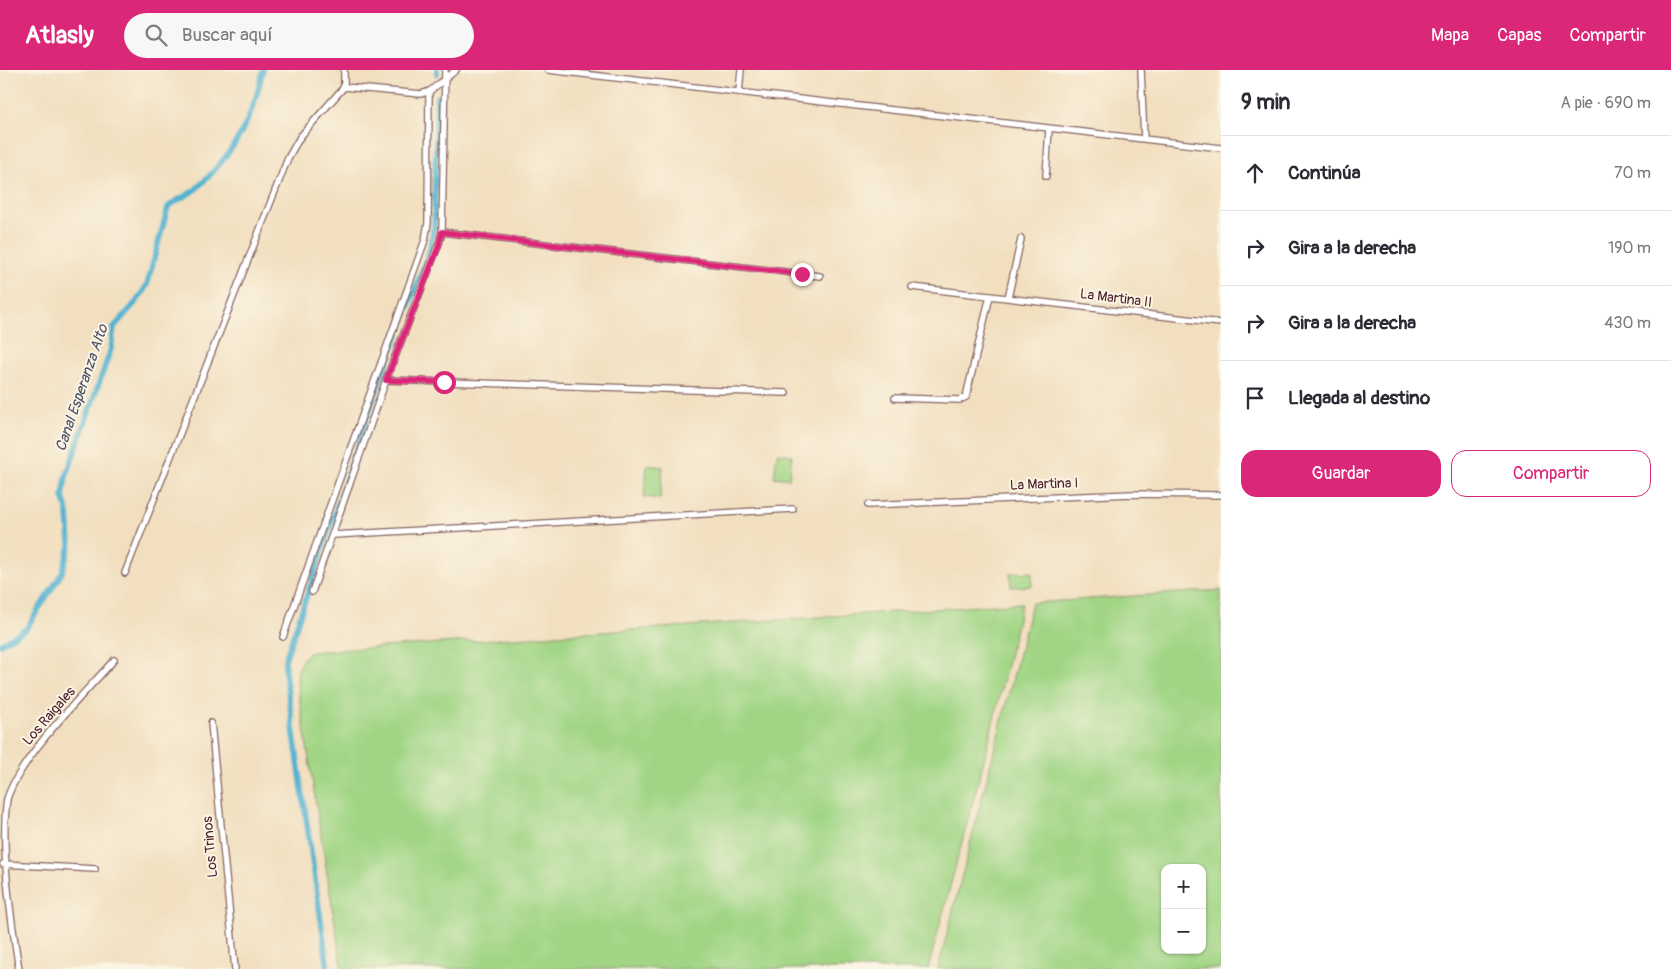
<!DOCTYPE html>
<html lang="es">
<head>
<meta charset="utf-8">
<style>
	:root { --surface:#fff; --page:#f7f7f7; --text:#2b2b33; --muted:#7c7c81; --line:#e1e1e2; --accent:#db2777 }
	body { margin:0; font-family:Pangolin,sans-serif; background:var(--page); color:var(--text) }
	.controls { position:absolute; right:15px; bottom:15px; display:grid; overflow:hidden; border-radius:10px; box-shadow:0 1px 4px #0004 }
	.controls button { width:45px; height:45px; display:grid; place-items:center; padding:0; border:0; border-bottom:1px solid var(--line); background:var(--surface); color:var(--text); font:25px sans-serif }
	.stop { position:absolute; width:15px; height:15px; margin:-11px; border:4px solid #db2777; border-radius:50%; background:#fff }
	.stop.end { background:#db2777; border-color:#fff; box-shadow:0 1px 5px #0008 }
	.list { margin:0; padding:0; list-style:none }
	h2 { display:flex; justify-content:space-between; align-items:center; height:65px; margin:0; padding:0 20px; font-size:21px }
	h2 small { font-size:16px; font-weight:400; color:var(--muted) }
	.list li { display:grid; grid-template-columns:32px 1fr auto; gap:15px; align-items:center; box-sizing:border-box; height:75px; padding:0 20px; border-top:1px solid var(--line) }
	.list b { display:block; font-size:19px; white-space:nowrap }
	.list em { font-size:16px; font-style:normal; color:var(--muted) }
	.actions { display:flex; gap:10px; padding:15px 20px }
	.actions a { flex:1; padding:11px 0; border:1px solid var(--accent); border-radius:15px; text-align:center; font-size:18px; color:var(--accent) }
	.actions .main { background:var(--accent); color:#fff }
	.icon { flex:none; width:28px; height:28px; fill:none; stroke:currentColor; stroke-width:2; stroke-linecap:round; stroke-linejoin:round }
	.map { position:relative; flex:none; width:1221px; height:899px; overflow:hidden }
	header { display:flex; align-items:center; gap:30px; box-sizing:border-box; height:70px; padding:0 25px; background:var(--accent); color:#fff }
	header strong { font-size:24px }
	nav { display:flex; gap:28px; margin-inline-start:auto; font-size:18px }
	.search { width:350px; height:45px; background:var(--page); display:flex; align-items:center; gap:12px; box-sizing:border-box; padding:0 18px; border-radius:28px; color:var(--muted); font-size:19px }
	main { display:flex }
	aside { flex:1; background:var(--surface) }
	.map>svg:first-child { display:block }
	.green { fill:#a1d585; stroke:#767a58; fill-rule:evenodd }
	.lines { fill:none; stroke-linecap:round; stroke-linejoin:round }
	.canal { stroke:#51b2d0; stroke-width:5.5 }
	.street-casing { stroke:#84625f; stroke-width:8 }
	.street { stroke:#fff; stroke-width:5.5 }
	.route { stroke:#db2777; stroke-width:6 }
	.labels { text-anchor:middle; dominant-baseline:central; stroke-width:4; stroke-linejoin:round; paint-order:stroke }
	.street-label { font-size:14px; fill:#4a1f2b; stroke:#fcf5e5 }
	.water-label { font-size:15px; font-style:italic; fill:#4c5265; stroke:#fcf5e5 }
</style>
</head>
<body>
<header>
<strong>Atlasly</strong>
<div class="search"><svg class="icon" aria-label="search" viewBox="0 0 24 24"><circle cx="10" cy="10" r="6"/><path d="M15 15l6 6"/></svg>Buscar aquí</div>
<nav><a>Mapa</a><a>Capas</a><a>Compartir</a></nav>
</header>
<main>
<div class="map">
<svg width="1221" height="899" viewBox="0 0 1221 899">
	<rect width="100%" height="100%" fill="#fcf5e5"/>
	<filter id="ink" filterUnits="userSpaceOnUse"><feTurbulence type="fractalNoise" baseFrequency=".02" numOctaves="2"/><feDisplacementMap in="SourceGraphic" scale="10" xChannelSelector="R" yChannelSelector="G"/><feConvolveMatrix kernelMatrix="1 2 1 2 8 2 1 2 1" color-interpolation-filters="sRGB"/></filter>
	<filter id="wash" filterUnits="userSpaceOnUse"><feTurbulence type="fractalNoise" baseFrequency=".0096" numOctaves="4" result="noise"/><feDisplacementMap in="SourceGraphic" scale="20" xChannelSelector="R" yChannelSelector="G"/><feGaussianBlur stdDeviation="1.12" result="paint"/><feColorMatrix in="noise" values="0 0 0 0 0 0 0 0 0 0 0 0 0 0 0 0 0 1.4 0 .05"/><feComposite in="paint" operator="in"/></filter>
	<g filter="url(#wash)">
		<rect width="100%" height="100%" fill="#f1dfbf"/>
		<path class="green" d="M777,383L792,385L789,409L774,407Z
			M647,395L663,397L660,429L644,427Z
			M1032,502V516L1011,517L1010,503Z
			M1221,520V899H938L1032,533ZM1165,798H1202V880H1165Z
			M1022,533L985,686L928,899H342L297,613C297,600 299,589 310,582Z"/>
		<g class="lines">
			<path class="canal" d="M437,4V0
				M0,574L26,559L62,503L70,476L68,443L63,427L66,407L111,279L114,257L137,231L147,215L168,137C177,129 188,126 197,118C234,84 253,49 263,0
				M328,899L285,602V590L364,356L429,181L434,157L437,27"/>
		</g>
	</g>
	<g filter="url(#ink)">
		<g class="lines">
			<g class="street-casing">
				<path id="street" d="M548,0L1221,78
					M1141,0L1144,69
					M344,17L421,24L430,21L456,0
					M739,22L741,0
					M1046,106L1049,59
					M442,162L820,206
					M912,217L1221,253
					M1008,228L1021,169
					M386,310L786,323
					M895,328L960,330L966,327L990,226
					M868,435L1132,424L1221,425
					M333,465L793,439
					M125,503L288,88L300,67L344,17V0
					M312,522L386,310L439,173L442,162L445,0
					M283,567L425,170L428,153L429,21
					M211,653L235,899
					M3,794L95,799
					M19,899C11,849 0,777 7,729C20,687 83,625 114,590"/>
			</g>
			<use href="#street" class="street"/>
		</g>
	</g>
	<g class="lines" filter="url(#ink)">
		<path class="route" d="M444,312L386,310L438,178L442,162L802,204"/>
	</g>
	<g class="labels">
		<g class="street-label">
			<text transform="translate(1116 228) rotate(7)">La Martina II</text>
			<text transform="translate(1044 414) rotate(-2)">La Martina I</text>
			<text transform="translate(49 646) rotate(-49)">Los Raigales</text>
			<text transform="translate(210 777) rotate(-95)">Los Trinos</text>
		</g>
		<g class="water-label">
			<text transform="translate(82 318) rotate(-71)">Canal Esperanza Alto</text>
		</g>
	</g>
</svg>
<div class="controls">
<button>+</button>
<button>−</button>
</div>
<div class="stop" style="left:444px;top:312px"></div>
<div class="stop end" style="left:802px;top:204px"></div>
</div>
<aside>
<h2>9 min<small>A pie · 690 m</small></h2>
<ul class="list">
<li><svg class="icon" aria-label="ahead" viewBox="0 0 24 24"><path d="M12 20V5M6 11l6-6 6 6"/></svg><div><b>Continúa</b></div><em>70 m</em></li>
<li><svg class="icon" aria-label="right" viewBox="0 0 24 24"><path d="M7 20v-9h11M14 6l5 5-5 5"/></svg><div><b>Gira a la derecha</b></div><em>190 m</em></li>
<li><svg class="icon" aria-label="right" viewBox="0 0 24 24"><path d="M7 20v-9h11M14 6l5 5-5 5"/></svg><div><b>Gira a la derecha</b></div><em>430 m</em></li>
<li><svg class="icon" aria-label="arrive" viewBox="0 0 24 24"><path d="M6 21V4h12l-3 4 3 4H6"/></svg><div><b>Llegada al destino</b></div></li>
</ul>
<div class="actions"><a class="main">Guardar</a><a>Compartir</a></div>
</aside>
</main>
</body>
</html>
